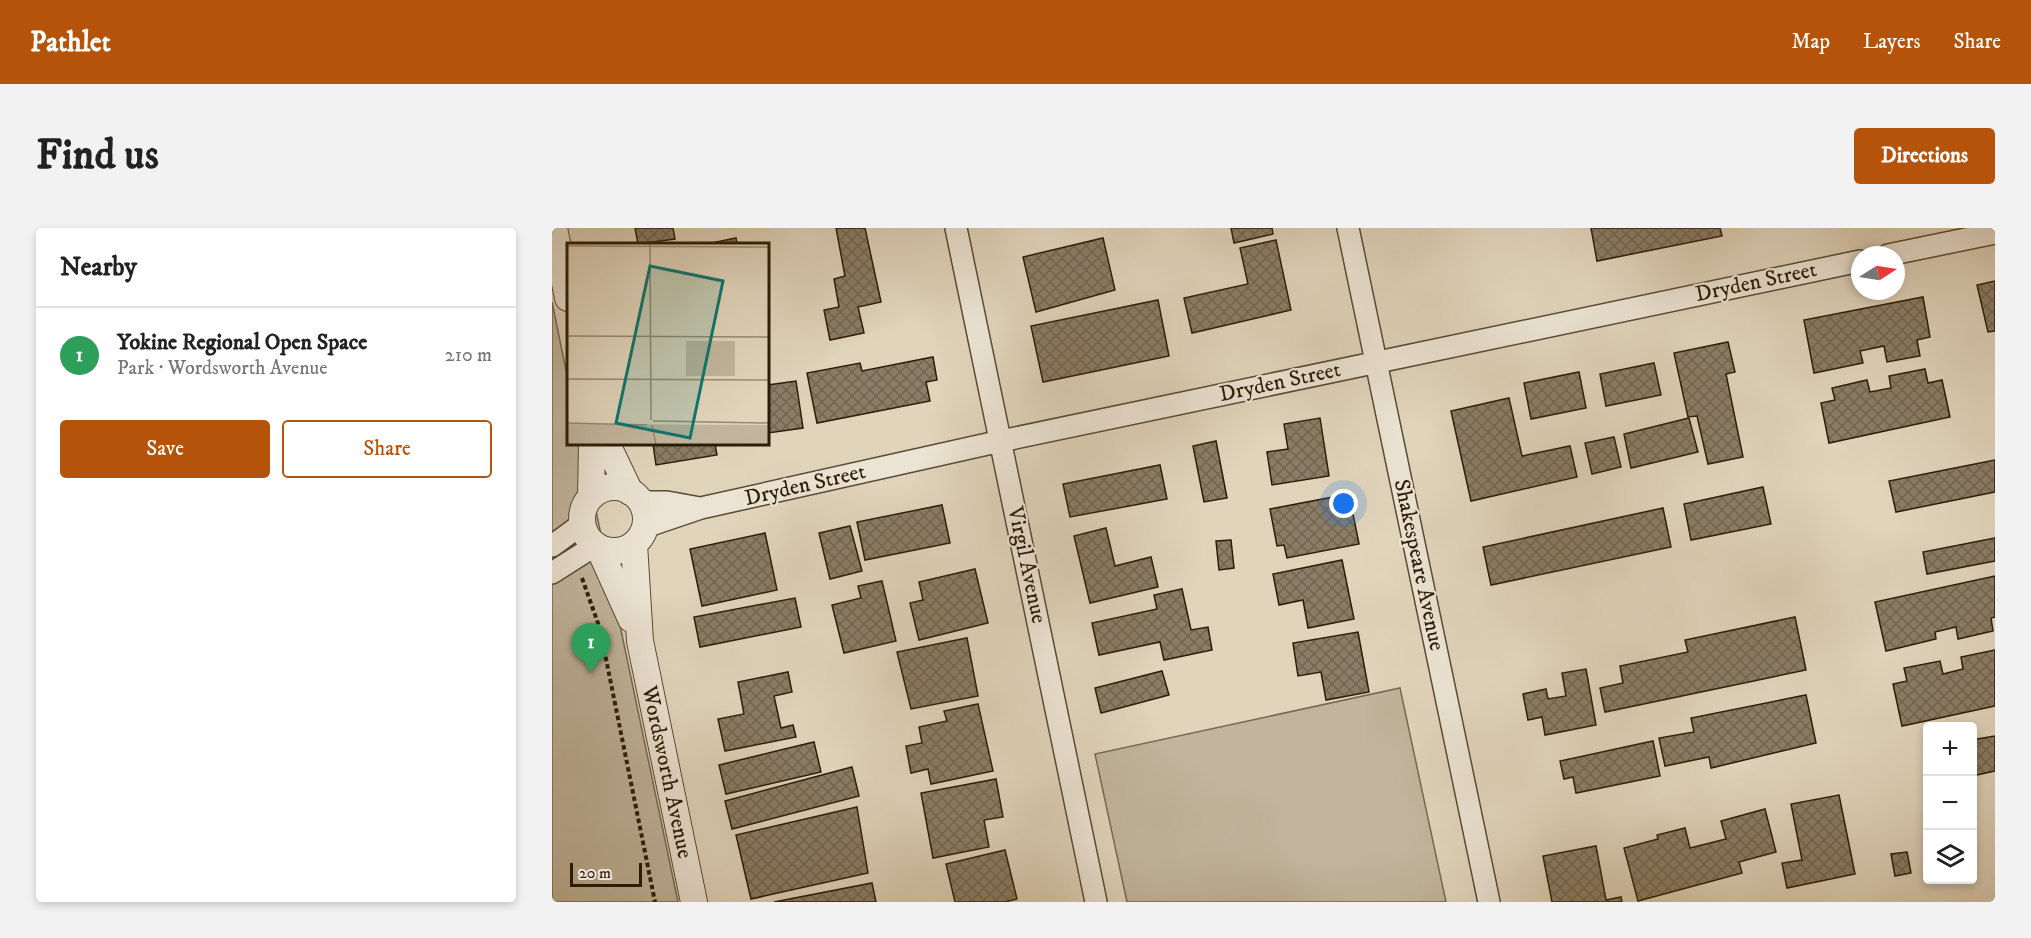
<!DOCTYPE html>
<html lang="en">
<head>
<meta charset="utf-8">
<style>
	:root { --surface:#fff; --page:#f2f2f2; --text:#222; --muted:#767676; --line:#e0e0e0; --accent:#b45309 }
	body { margin:0; font-family:"IM FELL DW Pica",serif; background:var(--page); color:var(--text) }
	.controls { position:absolute; right:18px; bottom:18px; display:grid; overflow:hidden; border-radius:6px; box-shadow:0 3px 9px #0003 }
	.controls button { width:54px; height:54px; display:grid; place-items:center; padding:0; border:0; border-bottom:2px solid var(--line); background:var(--surface); color:var(--text); font:30px sans-serif }
	.compass { position:absolute; left:1299px; top:18px; width:54px; height:54px; border-radius:50%; background:var(--surface); box-shadow:0 3px 9px #0003; rotate:78deg }
	.scale { position:absolute; left:18px; bottom:15px; width:72px; box-sizing:border-box; padding-left:6px; border:3px solid #2c1d08; border-top:0; font-size:16px; line-height:21px; white-space:nowrap; color:#2c1d08; -webkit-text-stroke:4px #ebe3d3; paint-order:stroke }
	.you { position:absolute; left:792px; top:276px; width:21px; height:21px; margin:-15px; border:4px solid #fff; border-radius:50%; background:#1a73e8; box-shadow:0 0 0 9px #1a73e833 }
	.badge { display:grid; place-items:center; width:39px; height:39px; border-radius:50%; background:var(--accent); color:#fff; font-size:20px; font-weight:700 }
	.pin { position:absolute; translate:-50% -50px; filter:drop-shadow(0 2px 3px #0008) }
	.pin::after { content:''; position:absolute; top:32px; width:21px; height:18px; background:inherit; clip-path:polygon(0 0,100% 0,50% 100%) }
	.list { margin:0; padding:0; list-style:none }
	h2 { display:flex; justify-content:space-between; align-items:center; height:78px; margin:0; padding:0 24px; font-size:26px }
	h2 small { font-size:20px; font-weight:400; color:var(--muted) }
	.list li { display:grid; grid-template-columns:39px 1fr auto; gap:18px; align-items:center; box-sizing:border-box; height:96px; padding:0 24px; border-top:2px solid var(--line) }
	.list b { display:block; font-size:22px; white-space:nowrap }
	.list p { margin:0; font-size:20px; white-space:nowrap; color:var(--muted) }
	.list em { font-size:20px; font-style:normal; color:var(--muted) }
	.actions { display:flex; gap:12px; padding:18px 24px }
	.actions a { flex:1; padding:14px 0; border:2px solid var(--accent); border-radius:6px; text-align:center; font-size:21px; color:var(--accent) }
	.actions .main { background:var(--accent); color:#fff }
	.icon { flex:none; width:33px; height:33px; fill:none; stroke:currentColor; stroke-width:2; stroke-linecap:round; stroke-linejoin:round }
	.map { position:relative; flex:none; width:1443px; height:674px; overflow:hidden; border-radius:6px }
	header { display:flex; align-items:center; gap:36px; box-sizing:border-box; height:84px; padding:0 30px; background:var(--accent); color:#fff }
	header strong { font-size:28px }
	nav { display:flex; gap:33px; margin-inline-start:auto; font-size:21px }
	.intro { display:flex; align-items:center; justify-content:space-between; box-sizing:border-box; height:144px; padding:0 36px }
	h1 { margin:0; font-size:42px }
	.button { padding:15px 27px; border-radius:6px; background:var(--accent); color:#fff; font-size:21px; font-weight:700 }
	main { display:flex; gap:36px; padding:0 36px }
	aside { flex:1; background:var(--surface); border-radius:6px; box-shadow:0 3px 9px #0003 }
	.map>svg:first-child { display:block }
	.park { fill:#c1b59d; stroke:#766952; stroke-width:1.5 }
	.building { fill:url(#building-cross-hatch); stroke:#2c1d08; stroke-width:1.5 }
	.lines { fill:none; stroke-linecap:round; stroke-linejoin:round }
	.minor-casing { stroke:#594b35; stroke-width:24 }
	.tertiary-casing { stroke:#594b35; stroke-width:28 }
	.path { stroke:#2c1d08; stroke-width:4; stroke-dasharray:4.5 3; stroke-linecap:butt }
	.minor { stroke:#ebe3d3; stroke-width:21 }
	.tertiary { stroke:#ebe3d3; stroke-width:26 }
	.labels { text-anchor:middle; dominant-baseline:central; stroke-width:4.5; stroke-linejoin:round; paint-order:stroke }
	.street-label { font-size:22px; fill:#2c1d08; stroke:#ebe3d3 }
	.inset-road { fill:none; stroke:#988b73; stroke-width:1.5 }
	.view { fill:#0f766e; fill-opacity:0.15; stroke:#0f766e; stroke-width:3 }
	.inset-edge { fill:none; stroke:#2c1d08; stroke-width:3 }
</style>
</head>
<body>
<header>
<strong>Pathlet</strong>
<nav><a>Map</a><a>Layers</a><a>Share</a></nav>
</header>
<div class="intro"><h1>Find us</h1><a class="button">Directions</a></div>
<main>
<aside>
<h2>Nearby<small></small></h2>
<ul class="list">
<li><span class="badge" style="background:#2e9e5b">1</span><div><b>Yokine Regional Open Space</b><p>Park · Wordsworth Avenue</p></div><em>210 m</em></li>
</ul>
<div class="actions"><a class="main">Save</a><a>Share</a></div>
</aside>
<div class="map">
<svg width="1443" height="674" viewBox="0 0 1443 674">
	<defs>
		<pattern id="building-cross-hatch" width="8" height="8" patternUnits="userSpaceOnUse" patternTransform="scale(1.5)"><rect width="8" height="8" fill="#8a7c65"/><path d="M0 0l8 8M0 8l8-8" fill="none" stroke="#716551"/></pattern>
	</defs>
	<rect width="100%" height="100%" fill="#e0d4bb"/>
	<filter id="stains"><feTurbulence type="fractalNoise" baseFrequency=".00333" numOctaves="4"/><feColorMatrix values="0 0 0 0 .2 0 0 0 0 .09 0 0 0 0 .02 0 0 0 .5 -.17"/></filter>
	<radialGradient id="worn" r=".72"><stop offset=".6" stop-color="#630" stop-opacity="0"/><stop offset="1" stop-color="#630" stop-opacity=".3"/></radialGradient>
	<path class="park" d="M0,74L16,152V216H30L126,674H0Z
		M848,460L894,674H575L543,526Z"/>
	<path class="building" d="M83,0H121L123,11L86,16Z
		M284,0H313L329,74L306,79L312,105L278,112L272,82L287,79L282,51L293,48Z
		M679,0H720L721,6L682,15Z
		M1039,0H1168L1170,8L1045,33Z
		M184,10L185,16H155Z
		M551,10L563,62L484,84L471,29Z
		M724,12L739,82L640,105L632,70L696,56L688,20Z
		M1443,53V103L1436,104L1425,57Z
		M1371,69L1378,109L1365,112L1368,128L1335,134L1332,118L1308,123L1311,135L1262,145L1252,92Z
		M606,72L617,128L491,154L479,98Z
		M1176,114L1183,144L1174,146L1191,229L1156,236L1145,188L1136,189L1122,125Z
		M381,129L385,152L374,154L378,173L265,195L255,145L308,135L310,143Z
		M1102,135L1109,167L1054,178L1048,146Z
		M1373,141L1376,155L1390,152L1398,189L1277,215L1269,175L1283,172L1280,160L1315,152L1318,164L1339,160L1337,148Z
		M1027,144L1034,180L979,191L972,155Z
		M244,153L251,200L216,205V157Z
		M957,170L970,228L1018,218L1025,249L919,273L899,183Z
		M768,190L777,248L720,257L715,224L736,221L732,196Z
		M1137,190L1146,224L1079,240L1072,206Z
		M1062,209L1069,239L1040,246L1033,215Z
		M664,213L675,270L652,274L641,218Z
		M101,216H163L165,227L104,237Z
		M1443,232V264L1344,284L1337,253Z
		M608,237L615,271L518,289L511,256Z
		M1211,259L1219,296L1139,312L1132,276Z
		M797,266L807,316L735,330L732,317L725,318L718,281Z
		M390,277L398,315L313,332L305,294Z
		M1111,280L1119,319L939,357L931,319Z
		M298,298L310,343L278,351L267,305Z
		M554,300L563,338L599,329L606,359L538,375L522,308Z
		M213,305L225,362L150,378L138,321Z
		M1443,310V333L1375,346L1371,324Z
		M679,312L682,340L667,342L664,313Z
		M790,332L802,391L756,400L751,372L727,377L721,346Z
		M423,341L436,395L367,412L358,375L371,372L367,354Z
		M1443,348V389L1439,390L1441,403L1406,411L1404,399L1383,404L1384,411L1334,423L1323,374Z
		M330,353L344,413L292,425L280,377L309,370L306,358Z
		M630,361L639,402L656,399L660,422L612,432L608,414L547,427L540,395L605,381L602,367Z
		M243,370L249,399L148,419L142,389Z
		M1243,389L1254,442L1053,484L1048,460L1071,455L1068,438L1136,424L1133,412Z
		M806,404L817,464L774,472L769,444L746,448L741,415Z
		M415,410L426,468L359,481L345,424Z
		M1443,422V478L1350,498L1341,456L1355,453L1352,440L1388,433L1391,446L1411,441L1409,429Z
		M1034,441L1044,497L993,507L990,489L976,492L971,466L994,461L996,471L1014,468L1010,445Z
		M610,443L617,467L549,485L543,460Z
		M236,444L240,464L222,468L229,500L241,497L244,509L173,523L166,491L192,486L186,454Z
		M1254,467L1264,515L1159,540L1157,529L1113,538L1107,510L1142,504L1139,490Z
		M426,476L441,543L379,556L376,541L359,545L354,518L370,515L367,499L395,493L392,483Z
		M1443,508V543L1420,548V512Z
		M1101,513L1108,548L1024,565L1021,549L1012,551L1008,533Z
		M262,514L269,544L174,566L167,537Z
		M300,539L307,568L180,601L173,573Z
		M444,551L451,589L432,592L437,619L381,630L369,565Z
		M1287,567L1303,646L1235,660L1230,635L1250,632L1239,576Z
		M305,579L316,645L199,671L184,607Z
		M1213,581L1224,624L1187,634L1190,645L1086,673L1072,620L1106,611L1105,607L1133,600L1138,620L1174,611L1169,593Z
		M1044,618L1054,672L1069,669L1070,674H1000L991,628Z
		M453,622L465,671L453,674H403L394,636Z
		M1355,624L1359,645L1343,648L1339,626Z
		M320,655L324,674H222Z"/>
	<g class="lines">
		<g class="minor-casing">
			<path id="minor" d="M404,0L544,674
				M796,0L937,674
				M1336,27L1443,5
				M89,274H115L148,280
				M93,299L149,280L449,213L1308,33
				M0,318L30,296
				M0,345L44,317"/>
		</g>
		<g class="tertiary-casing">
			<path id="tertiary" d="M2,0L16,70
				M55,216L78,264
				M30 291a32 32 0 1 1 64 0a32 32 0 1 1-64 0Z
				M39,269L40,216
				M82,316L88,413L142,674
				M47,320L79,391"/>
		</g>
		<path class="path" d="M30,350L48,401L103,674"/>
		<use href="#minor" class="minor"/>
		<use href="#tertiary" class="tertiary"/>
	</g>
	<g class="labels">
		<g class="street-label">
			<text transform="translate(1204 54) rotate(-12)">Dryden Street</text>
			<text transform="translate(728 154) rotate(-12)">Dryden Street</text>
			<text transform="translate(253 257) rotate(-13)">Dryden Street</text>
			<text transform="translate(475 337) rotate(78)">Virgil Avenue</text>
			<text transform="translate(867 337) rotate(78)">Shakespeare Avenue</text>
			<text transform="translate(115 544) rotate(78)">Wordsworth Avenue</text>
		</g>
	</g>
	<g transform="translate(15 15)">
		<rect width="202" height="202" fill="#e0d4bb"/>
		<path d="M119,98H168V133H119ZM0,181L202,182V202H0Z" fill="#c1b59d"/>
		<path class="inset-road" d="M83,0L84,177M0,3L203,4M0,93L203,94M0,136L203,137M86,178L203,180M0,180L80,182M85,182L89,202"/>
		<path class="view" d="M83,23L156,38L123,195L49,180Z"/>
		<rect width="202" height="202" class="inset-edge"/>
	</g>
	<rect width="100%" height="100%" filter="url(#stains)"/>
	<rect width="100%" height="100%" fill="url(#worn)"/>
</svg>
<div class="controls">
<button>+</button>
<button>−</button>
<button><svg class="icon" aria-label="layers" viewBox="0 0 24 24"><path d="M12 4l9 5-9 5-9-5zM3 14l9 5 9-5"/></svg></button>
</div>
<svg class="compass" viewBox="-18 -18 36 36"><path d="M0-13l5 13h-10z" fill="#e53935"/><path d="M0 13l5-13h-10z" fill="#767676"/></svg>
<div class="scale">20 m</div>
<div class="you"></div>
<div class="pin badge" style="left:39px;top:445px;background:#2e9e5b">1</div>
</div>
</main>
</body>
</html>
